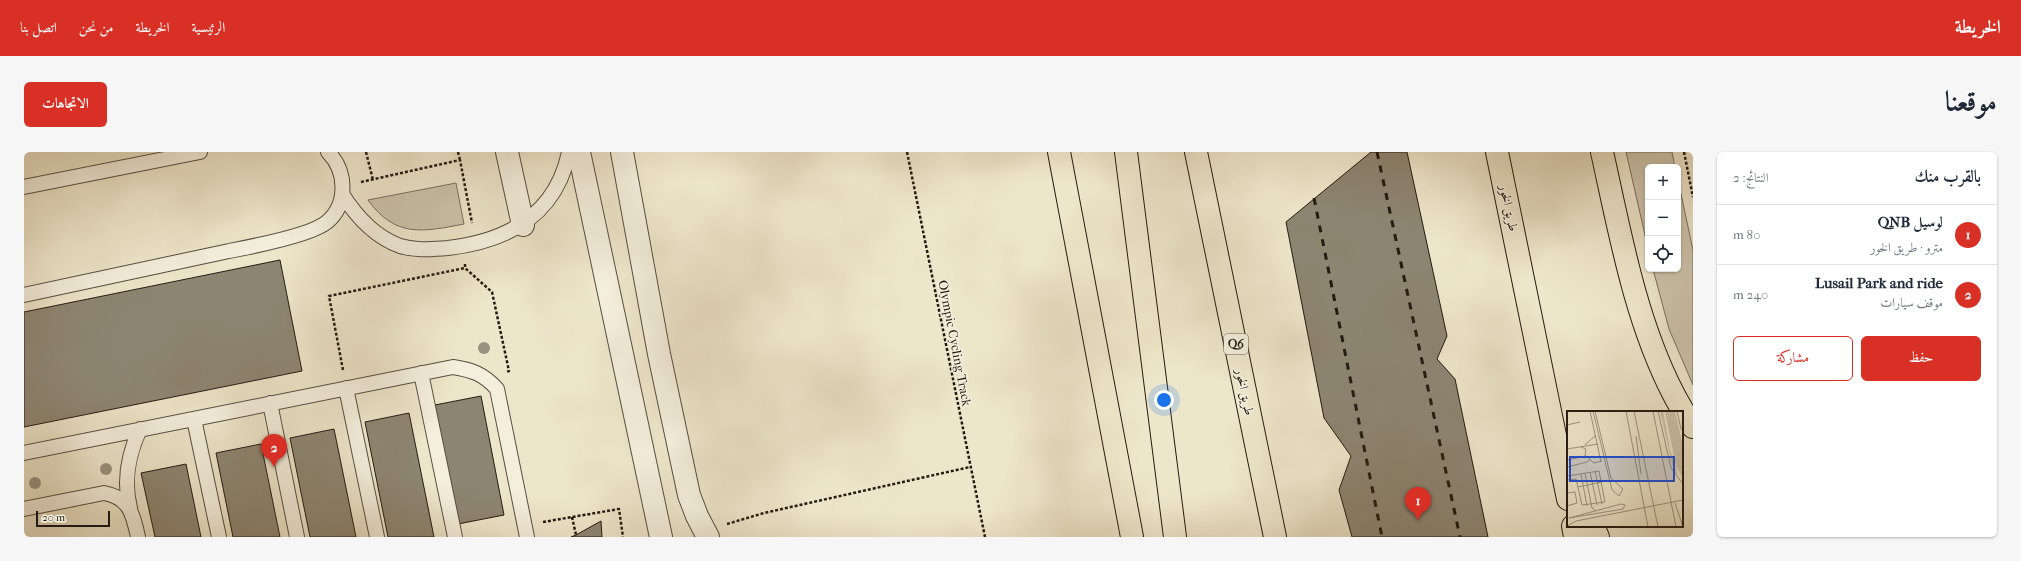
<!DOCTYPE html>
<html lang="ar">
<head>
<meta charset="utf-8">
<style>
	:root { --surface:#fff; --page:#f6f6f7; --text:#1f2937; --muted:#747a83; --line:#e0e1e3; --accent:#d93025 }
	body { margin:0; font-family:"IM FELL French Canon",Amiri,serif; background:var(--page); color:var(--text); direction:rtl }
	.controls { position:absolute; right:12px; top:12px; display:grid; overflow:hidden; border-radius:6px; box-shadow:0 1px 3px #0004 }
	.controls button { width:36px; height:36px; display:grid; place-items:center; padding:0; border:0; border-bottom:1px solid var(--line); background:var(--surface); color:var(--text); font:20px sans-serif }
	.scale { position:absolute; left:12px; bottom:10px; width:74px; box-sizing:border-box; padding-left:4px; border:2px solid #241b12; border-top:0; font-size:11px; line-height:14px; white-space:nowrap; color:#241b12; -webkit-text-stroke:3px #f4efdd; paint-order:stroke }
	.you { position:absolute; left:1140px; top:248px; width:14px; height:14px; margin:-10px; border:3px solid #fff; border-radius:50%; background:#1a73e8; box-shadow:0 0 0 6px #1a73e833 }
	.badge { display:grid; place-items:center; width:26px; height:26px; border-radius:50%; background:var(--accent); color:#fff; font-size:13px; font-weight:700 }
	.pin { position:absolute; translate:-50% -33px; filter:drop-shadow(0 1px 2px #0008) }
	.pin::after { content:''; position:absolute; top:21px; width:14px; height:12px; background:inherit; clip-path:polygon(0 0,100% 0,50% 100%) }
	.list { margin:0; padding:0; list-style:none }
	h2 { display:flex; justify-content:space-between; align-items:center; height:52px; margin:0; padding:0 16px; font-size:17px }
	h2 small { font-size:13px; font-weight:400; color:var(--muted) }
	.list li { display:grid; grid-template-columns:26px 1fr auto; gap:12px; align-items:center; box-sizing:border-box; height:60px; padding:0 16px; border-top:1px solid var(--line) }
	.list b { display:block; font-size:15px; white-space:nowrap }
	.list p { margin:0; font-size:13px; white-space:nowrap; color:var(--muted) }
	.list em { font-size:13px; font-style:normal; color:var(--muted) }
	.actions { display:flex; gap:8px; padding:12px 16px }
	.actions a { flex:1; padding:9px 0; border:1px solid var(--accent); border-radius:6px; text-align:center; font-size:14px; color:var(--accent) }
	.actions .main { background:var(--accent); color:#fff }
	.icon { flex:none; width:22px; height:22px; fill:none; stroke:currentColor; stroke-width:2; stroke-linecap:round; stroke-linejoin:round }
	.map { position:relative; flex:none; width:1669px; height:385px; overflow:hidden; direction:ltr; border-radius:6px }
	header { display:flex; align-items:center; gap:24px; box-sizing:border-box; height:56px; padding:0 20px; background:var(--accent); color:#fff }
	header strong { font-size:19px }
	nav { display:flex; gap:22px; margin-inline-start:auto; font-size:14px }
	.intro { display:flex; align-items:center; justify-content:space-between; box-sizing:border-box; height:96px; padding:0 24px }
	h1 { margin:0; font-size:28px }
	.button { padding:10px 18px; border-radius:6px; background:var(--accent); color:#fff; font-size:14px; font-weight:700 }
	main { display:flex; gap:24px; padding:0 24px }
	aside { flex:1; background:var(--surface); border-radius:6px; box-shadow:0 1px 3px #0004 }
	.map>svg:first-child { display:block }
	.green { fill:#ccc3ac; stroke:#786f5f }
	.building { fill:#8d8572; stroke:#241b12 }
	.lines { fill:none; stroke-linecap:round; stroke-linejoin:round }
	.lane-casing { stroke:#564e40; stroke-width:16 }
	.street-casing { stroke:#564e40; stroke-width:24 }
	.highway-casing { stroke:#241b12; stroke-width:24 }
	.path { stroke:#241b12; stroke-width:2.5; stroke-dasharray:3 2; stroke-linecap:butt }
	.lane { stroke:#f4efdd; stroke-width:14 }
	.street { stroke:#f4efdd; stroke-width:22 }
	.highway { stroke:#eee6cb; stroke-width:22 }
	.rail { stroke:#241b12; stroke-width:3; stroke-dasharray:7 7; stroke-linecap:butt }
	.tree { fill:#9a927f }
	.labels { text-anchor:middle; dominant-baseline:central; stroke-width:3; stroke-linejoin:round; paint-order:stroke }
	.shield { fill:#f4efdd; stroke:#625b4f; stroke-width:1 }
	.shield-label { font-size:12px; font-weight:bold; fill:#241b12 }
	.street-label { font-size:13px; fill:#241b12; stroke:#f4efdd }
	.inset-road { fill:none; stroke:#9d9581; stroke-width:1 }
	.view { fill:#1d4ed8; fill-opacity:0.15; stroke:#1d4ed8; stroke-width:2 }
	.inset-edge { fill:none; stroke:#241b12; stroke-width:2 }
</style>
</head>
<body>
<header>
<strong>الخريطة</strong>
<nav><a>الرئيسية</a><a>الخريطة</a><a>من نحن</a><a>اتصل بنا</a></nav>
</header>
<div class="intro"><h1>موقعنا</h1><a class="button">الاتجاهات</a></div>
<main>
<aside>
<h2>بالقرب منك<small>النتائج: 2</small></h2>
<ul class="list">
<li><span class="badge">1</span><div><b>لوسيل QNB</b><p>مترو · طريق الخور</p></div><em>80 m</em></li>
<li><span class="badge">2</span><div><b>Lusail Park and ride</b><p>موقف سيارات</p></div><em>240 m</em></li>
</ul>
<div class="actions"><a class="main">حفظ</a><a>مشاركة</a></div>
</aside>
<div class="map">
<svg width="1669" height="385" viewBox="0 0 1669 385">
	<rect width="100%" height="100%" fill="#eee6cb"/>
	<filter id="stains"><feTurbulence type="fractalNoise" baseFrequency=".005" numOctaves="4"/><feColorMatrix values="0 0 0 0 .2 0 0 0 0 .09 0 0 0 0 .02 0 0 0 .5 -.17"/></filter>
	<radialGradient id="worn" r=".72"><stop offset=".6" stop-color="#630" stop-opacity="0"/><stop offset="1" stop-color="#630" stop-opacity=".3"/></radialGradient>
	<path class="green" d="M1602,0H1648L1651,15H1624V96Z
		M1654,28L1669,98V233L1645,177L1629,117H1654Z
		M432,31L440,72C399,80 371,86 344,48Z"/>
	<path class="building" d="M1347,0H1383L1423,184L1413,207L1431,227L1464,385H1328L1315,338L1327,304L1300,266L1262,70Z
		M256,108L278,219L0,275V160Z
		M457,244L480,363L434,372L411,253Z
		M385,261L410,385H364L341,270Z
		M310,277L332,385H286L266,286Z
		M237,292L256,385H209L192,301Z
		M162,312L177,385H131L117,321Z
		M577,369L578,385H547L552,383Z"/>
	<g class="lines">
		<g class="lane-casing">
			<path id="lane" d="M0,35L176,0
				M318,42C332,64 351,85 376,94C392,99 408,97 424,96C484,89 532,63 545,0
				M0,143C68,129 136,114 205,99C226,95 288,83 303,70C324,52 323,19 304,0
				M397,221L431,385
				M322,236L353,385
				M246,251L273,385
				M170,267L195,385
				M0,301L429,215C448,218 460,222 473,237L503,385
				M106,356C99,328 104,303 116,277
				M0,357L80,341C106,346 109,362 114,385"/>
		</g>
		<g class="street-casing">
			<path id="street" d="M483,0L499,73
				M555,0L637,385
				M598,0L635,202L665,343L673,364L684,385"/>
		</g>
		<g class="highway-casing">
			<path id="highway" d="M1035,0L1108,385
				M1102,0L1151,385
				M1172,0L1251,385
				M1473,0L1544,347
				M1578,0C1596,81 1611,167 1649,241C1655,253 1662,264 1669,275
				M1549,374L1551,385
				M1569,374L1574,385"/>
		</g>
		<path class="path" d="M342,0L349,28
			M434,0L436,8
			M883,0L961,385
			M1660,0L1669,45
			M337,30L436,8L448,71
			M441,112V116L468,140L485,219L483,220
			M319,218L305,144L441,116
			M548,365L552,383
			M519,370L595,357L599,385
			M703,372L740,361L946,315"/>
		<use href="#lane" class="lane"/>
		<use href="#street" class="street"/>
		<use href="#highway" class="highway"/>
		<path class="rail" d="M1353,0L1436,385
			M1290,46L1358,385"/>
	</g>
	<g class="tree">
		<circle cx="460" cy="196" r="6"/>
		<circle cx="82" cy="317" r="6"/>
		<circle cx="11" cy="331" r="6"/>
	</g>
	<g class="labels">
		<rect class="shield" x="1200" y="182" width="24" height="20" rx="3"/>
		<g class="shield-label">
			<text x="1212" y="192">Q6</text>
		</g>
		<g class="street-label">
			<text transform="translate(1485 56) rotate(78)">طريق الخور</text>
			<text transform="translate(931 191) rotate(79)">Olympic Cycling Track</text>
			<text transform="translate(1221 240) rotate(78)">طريق الخور</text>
		</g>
	</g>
	<g transform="translate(1543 259)">
		<rect width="116" height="116" fill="#eee6cb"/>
		<path d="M93,0H96L103,39L111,64L107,60ZM98,0H108L116,35V53L113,54H116V67L109,55Z" fill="#ccc3ac"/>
		<path class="inset-road" d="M23,0L34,51M26,0L45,79L52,85L56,78L44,67L28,0M59,0L81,116M67,0L91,116M86,0L109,116M91,0L104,57L116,73M110,0L114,18H116M0,14L13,11M69,25L74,63M18,34L29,24M14,36L19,38L18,45M0,38L31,33M0,49L19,45L23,48L20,51L0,56M23,49L27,52L35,50M28,60L35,93M23,61L30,94M18,62L25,97L29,100M14,63L20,95M0,65L32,60L38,91L15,94L9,68L0,69M11,76L35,71M0,82L8,81L10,92L0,95M108,92L116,116M54,93L58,94L56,98L2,107ZM0,115L9,110L116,89"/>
		<path class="view" d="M3,46H107V70H3Z"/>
		<rect width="116" height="116" class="inset-edge"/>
	</g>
	<rect width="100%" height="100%" filter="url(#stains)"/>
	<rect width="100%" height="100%" fill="url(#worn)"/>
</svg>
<div class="controls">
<button>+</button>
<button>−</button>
<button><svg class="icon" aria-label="locate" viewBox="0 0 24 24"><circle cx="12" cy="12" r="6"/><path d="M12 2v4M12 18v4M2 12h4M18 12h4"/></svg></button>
</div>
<div class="scale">20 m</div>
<div class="you"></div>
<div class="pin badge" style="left:1394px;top:368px">1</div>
<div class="pin badge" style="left:250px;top:315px">2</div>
</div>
</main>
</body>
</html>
